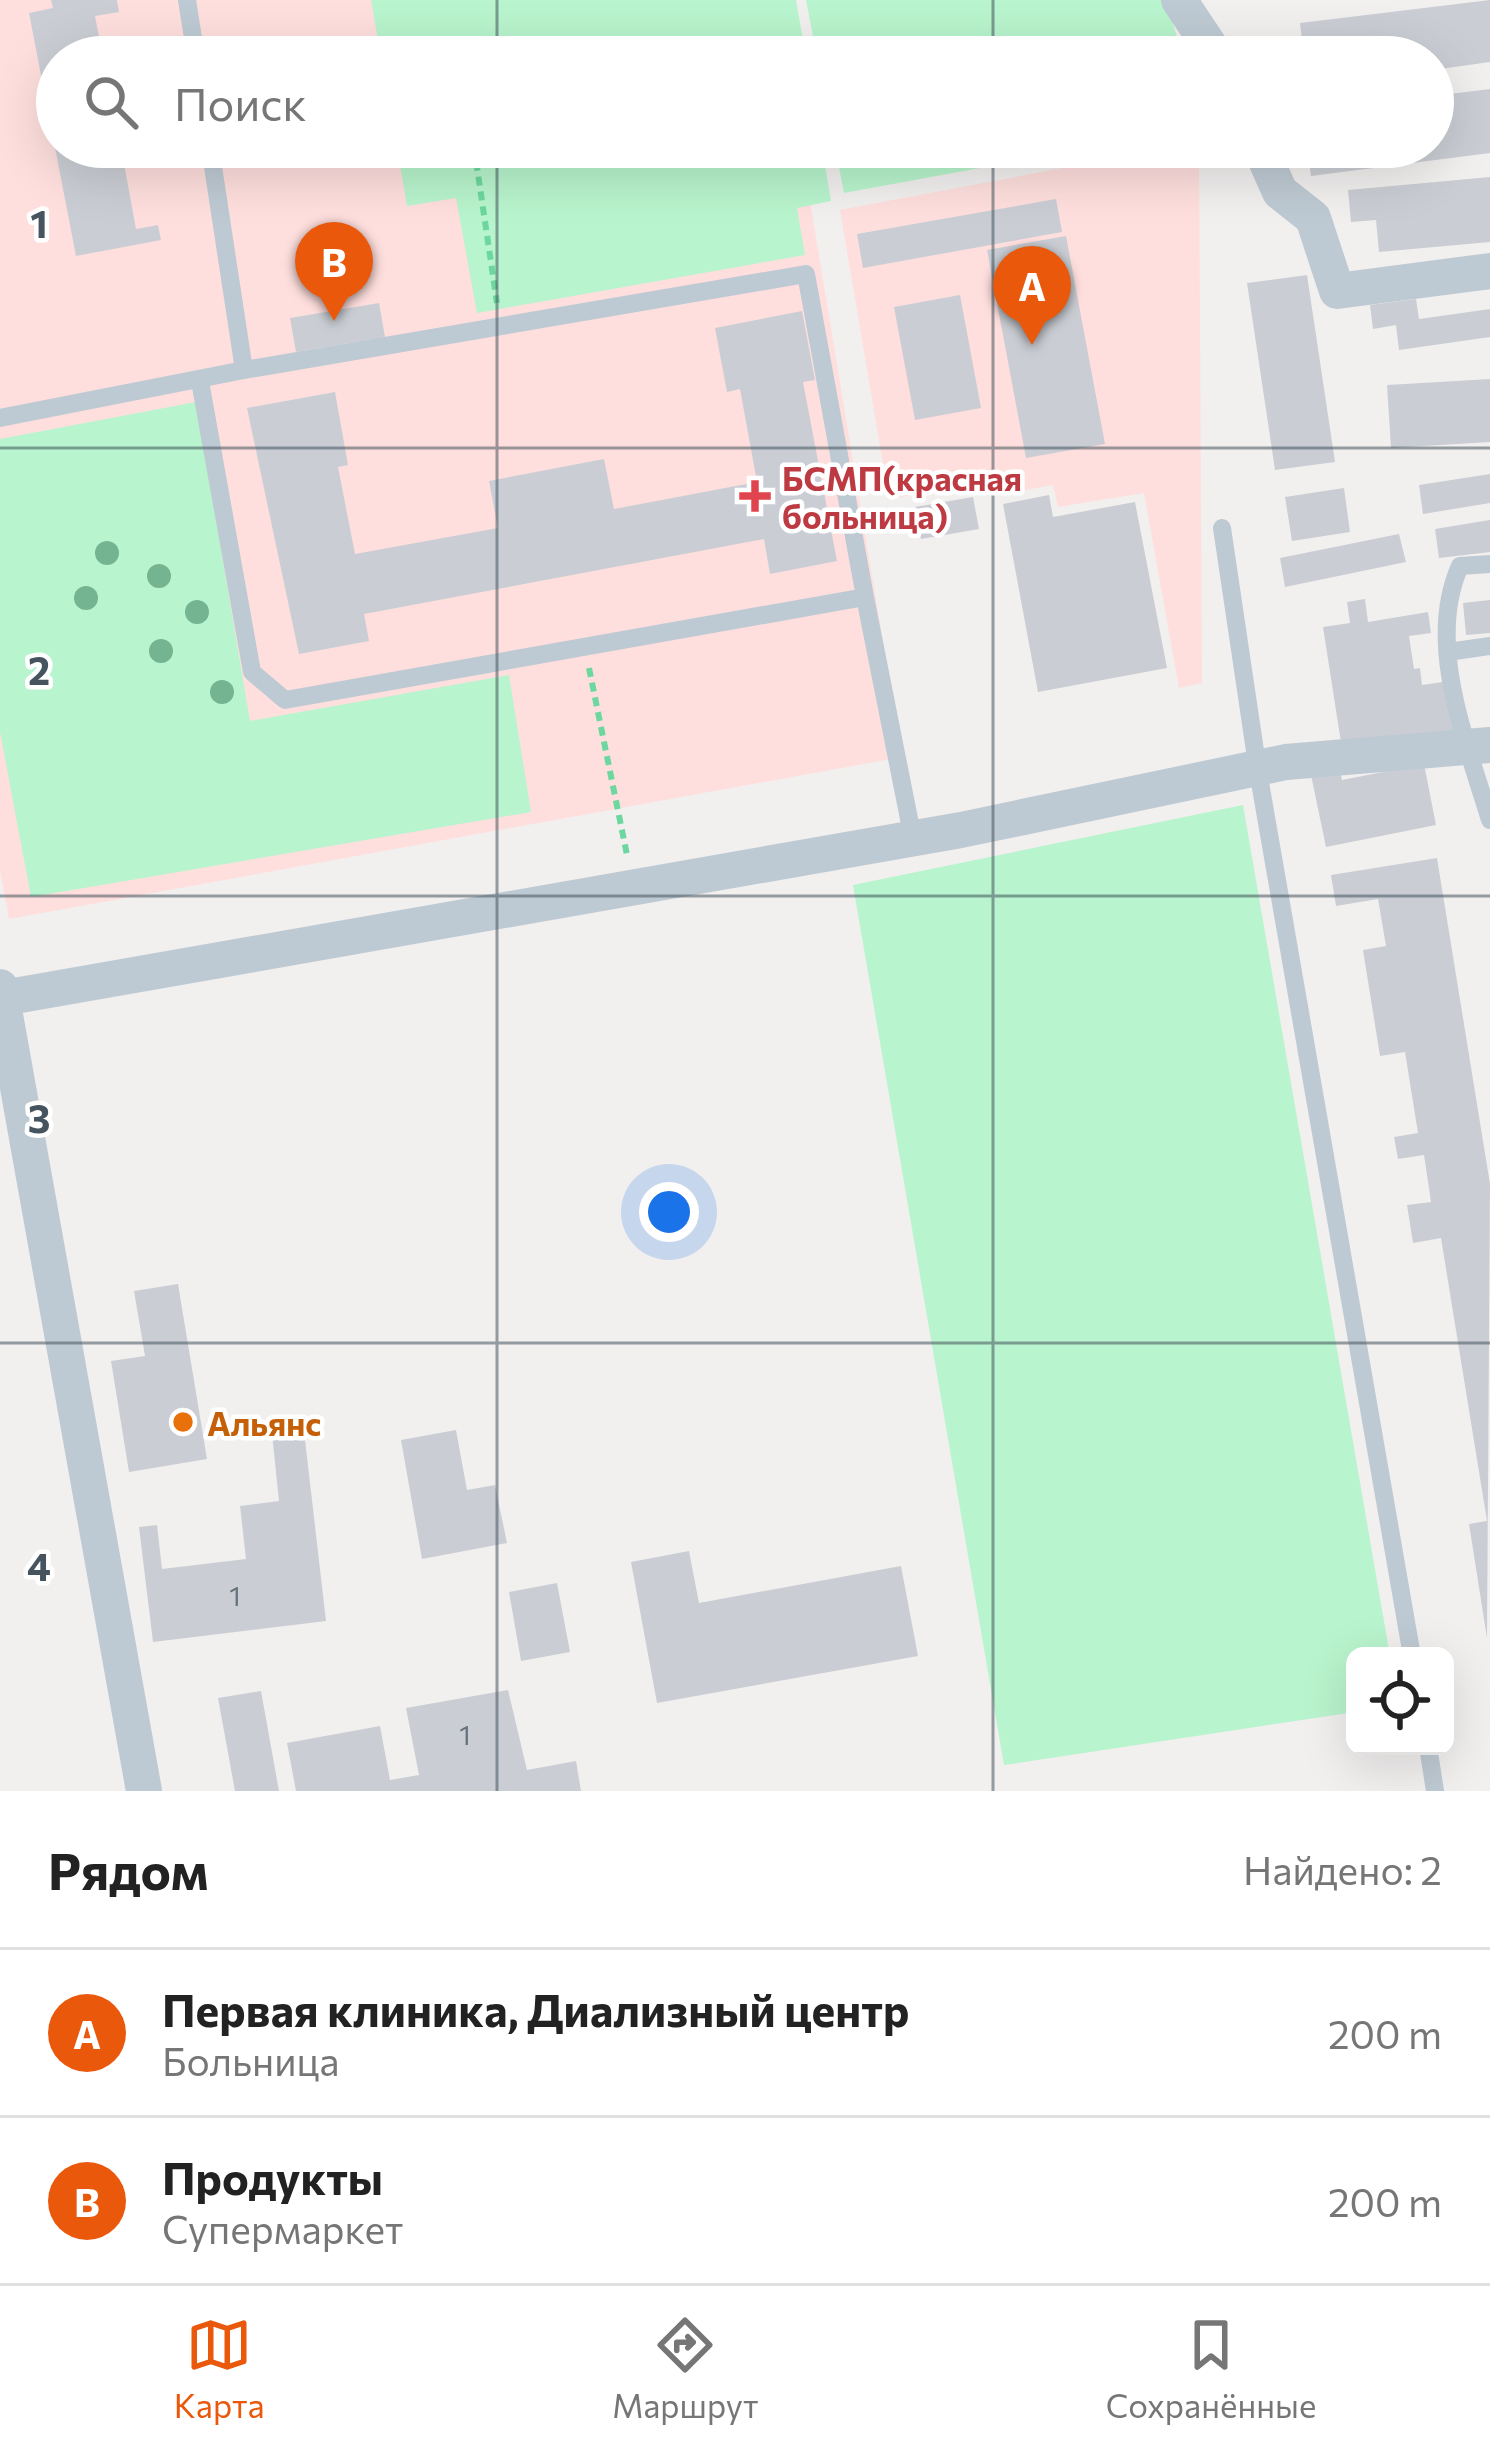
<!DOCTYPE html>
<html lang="ru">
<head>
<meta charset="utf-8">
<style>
	:root { --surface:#fff; --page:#f6f6f6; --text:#222; --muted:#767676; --line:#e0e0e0; --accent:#ea580c }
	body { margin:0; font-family:Commissioner,sans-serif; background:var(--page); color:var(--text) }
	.controls { position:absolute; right:36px; bottom:36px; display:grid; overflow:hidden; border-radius:18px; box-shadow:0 12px 48px #0002 }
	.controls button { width:108px; height:108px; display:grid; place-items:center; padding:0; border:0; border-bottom:3px solid var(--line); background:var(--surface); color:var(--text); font:60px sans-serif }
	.you { position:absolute; left:669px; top:1212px; width:42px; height:42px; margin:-30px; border:9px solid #fff; border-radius:50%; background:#1a73e8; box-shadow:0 0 0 18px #1a73e833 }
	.badge { display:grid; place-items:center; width:78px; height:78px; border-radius:50%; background:var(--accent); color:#fff; font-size:39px; font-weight:700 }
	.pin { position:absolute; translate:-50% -99px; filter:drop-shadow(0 3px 6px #0008) }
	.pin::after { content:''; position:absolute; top:63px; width:42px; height:36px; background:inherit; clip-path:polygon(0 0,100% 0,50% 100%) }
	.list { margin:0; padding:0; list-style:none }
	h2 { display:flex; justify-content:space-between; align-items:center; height:156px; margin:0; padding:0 48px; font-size:51px }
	h2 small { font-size:39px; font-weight:400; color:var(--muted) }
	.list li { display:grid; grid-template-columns:78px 1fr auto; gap:36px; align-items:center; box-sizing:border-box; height:168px; padding:0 48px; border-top:3px solid var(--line) }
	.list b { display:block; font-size:45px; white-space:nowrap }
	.list p { margin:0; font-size:39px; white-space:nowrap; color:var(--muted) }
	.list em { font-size:39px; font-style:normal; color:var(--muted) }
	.icon { flex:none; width:66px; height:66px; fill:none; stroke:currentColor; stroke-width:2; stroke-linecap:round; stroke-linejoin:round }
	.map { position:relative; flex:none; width:1490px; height:1791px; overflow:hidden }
	.search { position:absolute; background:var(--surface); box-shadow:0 12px 48px #0002; left:36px; right:36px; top:36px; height:132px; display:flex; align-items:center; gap:30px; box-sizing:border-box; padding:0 42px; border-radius:66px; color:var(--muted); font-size:45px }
	.sheet { height:492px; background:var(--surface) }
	nav { display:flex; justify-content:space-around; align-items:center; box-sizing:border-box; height:168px; border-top:3px solid var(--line); background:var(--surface); font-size:33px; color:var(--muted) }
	nav a { display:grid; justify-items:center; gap:6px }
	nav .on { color:var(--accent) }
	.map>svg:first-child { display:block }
	.medical { fill:#fedfdd }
	.green { fill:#b8f4cd }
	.building { fill:#caced4 }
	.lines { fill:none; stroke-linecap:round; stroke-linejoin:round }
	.path { stroke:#6cd79e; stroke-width:6; stroke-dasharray:9 6; stroke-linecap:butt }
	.lane { stroke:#becad3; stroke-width:18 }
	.street { stroke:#becad3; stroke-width:36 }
	.tree { fill:#74b490 }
	.grid { fill:none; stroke:#45545f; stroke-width:3; stroke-opacity:0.55 }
	.health-dot { fill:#e0444e; stroke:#fff; stroke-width:4.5 }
	.food-dot { fill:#e8710a; stroke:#fff; stroke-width:4.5 }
	.labels { text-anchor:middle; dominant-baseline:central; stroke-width:9; stroke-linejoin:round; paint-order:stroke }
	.number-label { font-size:27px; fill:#66727c }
	.health-label { font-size:33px; font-weight:bold; fill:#be3a42; stroke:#fff; text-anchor:start }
	.food-label { font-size:33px; font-weight:bold; fill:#c56008; stroke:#fff; text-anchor:start }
	.grid-label { font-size:39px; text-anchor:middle; font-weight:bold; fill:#45545f; stroke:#fff; stroke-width:9; stroke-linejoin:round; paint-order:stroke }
</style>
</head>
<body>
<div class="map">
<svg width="1490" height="1791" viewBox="0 0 1490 1791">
	<rect width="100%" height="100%" fill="#f2efef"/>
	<path class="medical" d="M0,0H773L784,57H57V147H801L902,757L9,919L0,870Z
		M1174,147H1199L1202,683L1179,688L1144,493L1058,507L1053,485L993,496L990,482L889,499L840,210Z"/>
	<path class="green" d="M371,0H796L806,57H381Z
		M806,0H1166L1183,57H817Z
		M397,147H822L831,201L797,208L805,255L477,313L456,198L407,206Z
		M835,147H1095L844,193Z
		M196,402L250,721L509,675L531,812L31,897L0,732V439Z
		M1243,805L1390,1656H1355V1712L1004,1765L853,885Z"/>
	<path class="building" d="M51,0H117L119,12L95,16L103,57H57V147H121L136,229L158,225L161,240L76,256L29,13L53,8Z
		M1490,0V62L1433,70V57H1304L1300,23Z
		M1490,89V153L1311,176L1307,147H1433V96Z
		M1490,177V242L1379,252L1376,220L1351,222L1348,190Z
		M1056,199L1062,232L863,268L857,234Z
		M1066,236L1105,444L1026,458L987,250Z
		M1307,275L1335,462L1275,470L1247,283Z
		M960,295L981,408L915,420L894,307Z
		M1416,299L1419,319L1490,309V337L1399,350L1396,325L1373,329L1370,305Z
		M379,303L385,337L296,352L290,318Z
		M802,311L815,380L803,382L837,561L770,574L764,539L364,614L369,641L299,654L247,408L335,392L348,465L338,467L355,554L498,528L489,481L604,459L614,509L757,482L740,389L727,392L715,328Z
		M1490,379V442L1391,448L1387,385Z
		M1490,474V503L1423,514L1419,485Z
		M1344,488L1350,532L1292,541L1285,497Z
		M1049,495L1053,517L1135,502L1167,668L1038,692L1003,504Z
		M973,497L979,529L921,539L915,507Z
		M1490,520V552L1439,558L1435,529Z
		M1399,534L1406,562L1285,587L1280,558Z
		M1365,599L1368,622L1428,612L1431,633L1409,636L1414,669L1420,668L1422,685L1449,681L1456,732L1342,749L1323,627L1350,623L1347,602Z
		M1490,600V633L1466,635L1463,603Z
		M1424,764L1436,825L1326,847L1311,775L1340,770L1342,780Z
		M1437,858L1490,1184L1487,1638L1469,1524L1487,1521L1441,1238L1413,1243L1407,1205L1431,1202L1424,1155L1398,1159L1394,1137L1418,1133L1405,1052L1380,1056L1363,950L1386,946L1378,899L1336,906L1331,875Z
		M178,1284L207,1459L129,1472L111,1361L145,1356L134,1291Z
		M456,1430L467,1490L495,1485L507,1543L422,1559L401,1440Z
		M304,1431L326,1621L153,1642L139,1527L157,1525L162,1569L246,1559L240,1506L279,1501L272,1434Z
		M689,1551L699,1603L901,1566L918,1656L657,1703L631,1562Z
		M557,1583L570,1652L521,1661L509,1592Z
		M508,1690L527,1770L576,1761L581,1791H296L287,1743L380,1726L390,1780L419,1775L406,1708Z
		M261,1691L279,1791H235L218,1698Z"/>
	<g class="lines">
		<path class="path" d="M474,147L497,303
			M589,668L627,855"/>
		<path class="lane" d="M187,0L196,57
			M210,147L244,370
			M0,418L244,370L806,274L865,597L285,700L252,672L200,381
			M1222,528L1258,771L1412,1656
			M1490,564L1460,566C1425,643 1467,743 1490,820
			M865,597L913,839
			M1448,652L1490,646
			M1428,1746L1435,1791"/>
		<path class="street" d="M1179,0L1217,57
			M1260,147L1280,192L1313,218L1337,291L1490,271
			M0,987L144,1791
			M3,998L961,830L1286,762L1490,745"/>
	</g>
	<g class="tree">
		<circle cx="107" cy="553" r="12"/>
		<circle cx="159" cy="576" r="12"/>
		<circle cx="86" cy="598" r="12"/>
		<circle cx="197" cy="612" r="12"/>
		<circle cx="161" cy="651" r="12"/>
		<circle cx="222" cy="692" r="12"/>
	</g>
	<path class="grid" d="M497,0V57M993,0V57M497,147V1791M993,147V1791M0,448H1490M0,896H1490M0,1343H1490"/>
	<path class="health-dot" d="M749 478h12v12h12v12h-12v12h-12v-12h-12v-12h12z"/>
	<circle class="food-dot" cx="183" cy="1422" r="12"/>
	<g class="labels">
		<g class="number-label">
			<text x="235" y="1595">1</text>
			<text x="465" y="1734">1</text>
		</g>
		<g class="health-label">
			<text x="782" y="477">БСМП(красная<tspan x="782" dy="38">больница)</tspan></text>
		</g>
		<g class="food-label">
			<text x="207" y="1422">Альянс</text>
		</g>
	</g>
	<g class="grid-label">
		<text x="39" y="238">1</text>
		<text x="39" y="685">2</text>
		<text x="39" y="1133">3</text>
		<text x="39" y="1581">4</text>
	</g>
</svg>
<div class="controls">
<button><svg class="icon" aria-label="locate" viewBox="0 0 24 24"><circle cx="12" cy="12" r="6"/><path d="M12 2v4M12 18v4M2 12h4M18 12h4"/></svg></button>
</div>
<div class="you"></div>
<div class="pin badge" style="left:1032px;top:345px">A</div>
<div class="pin badge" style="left:334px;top:321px">B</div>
<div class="search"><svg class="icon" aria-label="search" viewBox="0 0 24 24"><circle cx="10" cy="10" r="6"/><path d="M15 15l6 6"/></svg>Поиск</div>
</div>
<section class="sheet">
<h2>Рядом<small>Найдено: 2</small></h2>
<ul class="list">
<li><span class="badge">A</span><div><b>Первая клиника, Диализный центр</b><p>Больница</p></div><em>200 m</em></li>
<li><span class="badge">B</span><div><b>Продукты</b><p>Супермаркет</p></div><em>200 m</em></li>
</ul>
</section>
<nav>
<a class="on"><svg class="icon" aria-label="map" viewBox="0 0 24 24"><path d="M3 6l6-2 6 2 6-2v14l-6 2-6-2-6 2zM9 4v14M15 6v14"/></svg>Карта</a>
<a><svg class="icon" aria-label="directions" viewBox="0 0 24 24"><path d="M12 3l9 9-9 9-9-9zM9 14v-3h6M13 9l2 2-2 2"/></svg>Маршрут</a>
<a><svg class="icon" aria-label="saved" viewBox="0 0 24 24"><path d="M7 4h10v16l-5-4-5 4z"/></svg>Сохранённые</a>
</nav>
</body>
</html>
